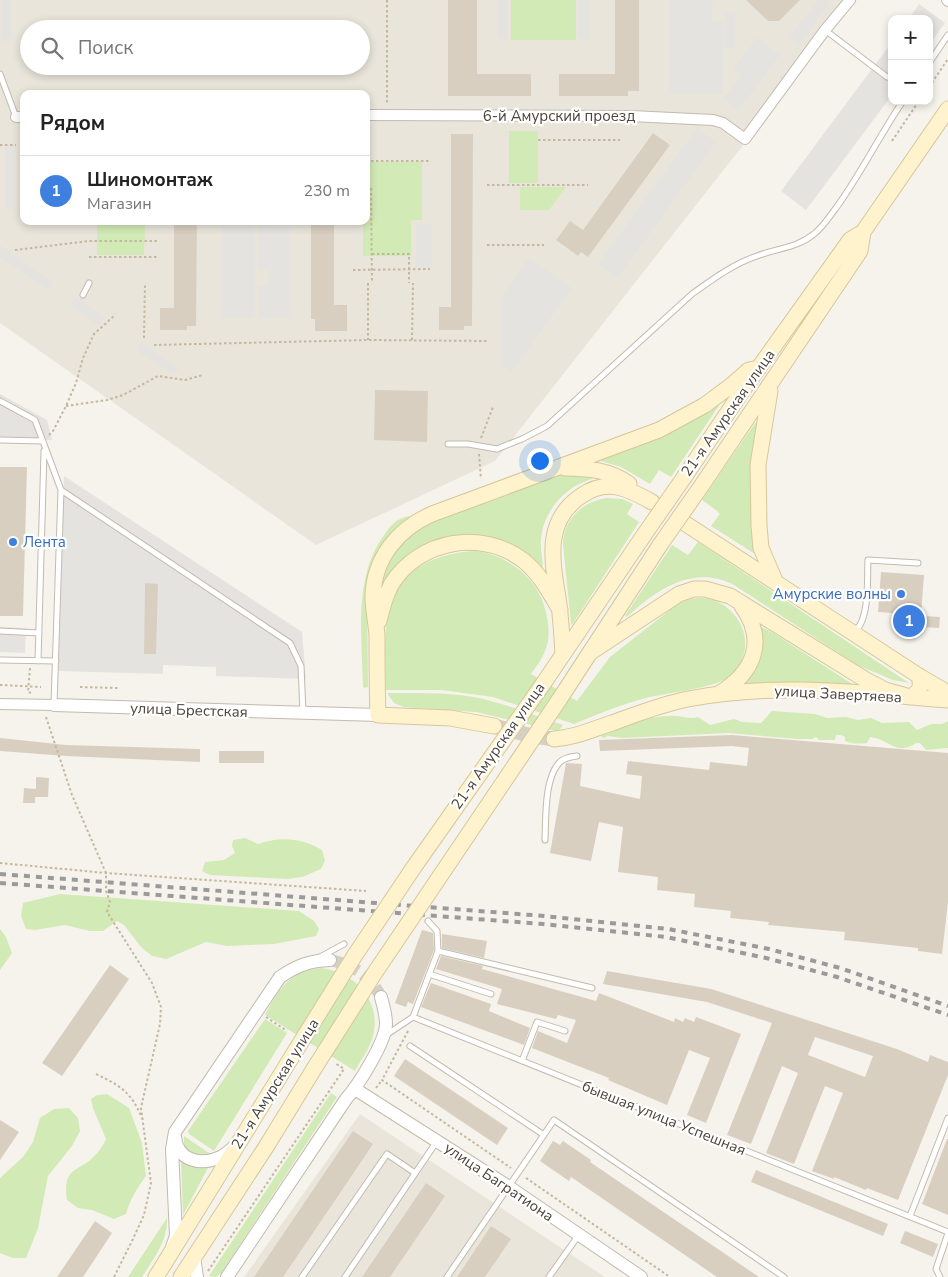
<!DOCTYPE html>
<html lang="ru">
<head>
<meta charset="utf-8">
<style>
	:root { --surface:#fff; --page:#f2f2f2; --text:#222; --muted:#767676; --line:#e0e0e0; --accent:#0b8043 }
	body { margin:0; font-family:"Nunito Sans",sans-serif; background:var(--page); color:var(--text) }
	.controls { position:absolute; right:15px; top:15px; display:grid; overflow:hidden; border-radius:10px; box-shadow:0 2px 8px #0003 }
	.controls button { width:45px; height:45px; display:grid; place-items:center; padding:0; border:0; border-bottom:1px solid var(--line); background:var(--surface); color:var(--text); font:25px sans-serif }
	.you { position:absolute; left:539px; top:460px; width:18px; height:18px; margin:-12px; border:4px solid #fff; border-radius:50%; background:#1a73e8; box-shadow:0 0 0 8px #1a73e833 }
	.badge { display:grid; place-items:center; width:32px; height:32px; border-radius:50%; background:var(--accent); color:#fff; font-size:16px; font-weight:700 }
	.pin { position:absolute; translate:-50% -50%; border:2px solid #fff; box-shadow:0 1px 5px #0006 }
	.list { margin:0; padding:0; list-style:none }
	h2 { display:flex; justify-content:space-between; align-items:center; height:65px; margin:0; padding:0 20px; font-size:21px }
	h2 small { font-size:16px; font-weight:400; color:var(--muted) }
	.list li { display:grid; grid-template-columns:32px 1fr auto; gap:15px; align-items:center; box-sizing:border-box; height:70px; padding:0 20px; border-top:1px solid var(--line) }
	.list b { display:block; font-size:19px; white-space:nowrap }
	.list p { margin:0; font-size:16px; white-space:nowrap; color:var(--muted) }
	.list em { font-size:16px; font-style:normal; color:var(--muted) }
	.icon { flex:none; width:28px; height:28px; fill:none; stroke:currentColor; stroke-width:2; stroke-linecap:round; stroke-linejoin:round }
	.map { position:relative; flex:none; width:948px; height:1277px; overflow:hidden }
	.search { position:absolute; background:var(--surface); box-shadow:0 2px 8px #0003; left:20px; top:20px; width:350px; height:55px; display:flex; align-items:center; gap:12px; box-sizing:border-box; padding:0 18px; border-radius:28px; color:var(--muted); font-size:19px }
	.panel { position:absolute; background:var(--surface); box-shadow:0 2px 8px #0003; left:20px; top:90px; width:350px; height:135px; border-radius:10px }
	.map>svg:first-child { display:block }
	.residential { fill:#eae5da; fill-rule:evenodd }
	.green { fill:#d2eab5 }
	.parking { fill:#e5e3e0 }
	.building { fill:#d8cfc1; fill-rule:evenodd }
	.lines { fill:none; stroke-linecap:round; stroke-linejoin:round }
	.tertiary-tunnel { stroke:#d4d0c8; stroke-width:12; stroke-dasharray:12 6; stroke-linecap:butt }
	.secondary-tunnel { stroke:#d4d0c8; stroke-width:15; stroke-dasharray:15 8; stroke-linecap:butt }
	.service-casing { stroke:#c2bbae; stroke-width:7 }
	.minor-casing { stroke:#c2bbae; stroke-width:12 }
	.tertiary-casing { stroke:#c2bbae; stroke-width:14 }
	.secondary-casing { stroke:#d6c79b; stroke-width:17 }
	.path { stroke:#c4b79f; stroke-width:2; stroke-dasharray:2.5 2.5; stroke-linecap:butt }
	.service { stroke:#fff; stroke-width:5 }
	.minor { stroke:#fff; stroke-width:10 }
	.tertiary { stroke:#fff; stroke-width:12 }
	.secondary { stroke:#fff3cd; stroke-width:15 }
	.rail { stroke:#9a9a9a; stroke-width:4; stroke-dasharray:6 6; stroke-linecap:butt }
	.secondary-bridge-casing { stroke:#d6c79b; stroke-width:17; stroke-linecap:butt }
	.secondary-bridge { stroke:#fff3cd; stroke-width:15 }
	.shop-dot { fill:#3f7fe0; stroke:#fff; stroke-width:2 }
	.labels { text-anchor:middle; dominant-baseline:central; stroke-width:4.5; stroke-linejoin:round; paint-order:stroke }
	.street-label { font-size:15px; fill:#4b4439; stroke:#fff }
	.shop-label { font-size:15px; fill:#366cbe; stroke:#fff; text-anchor:start }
</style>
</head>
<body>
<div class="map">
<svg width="948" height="1277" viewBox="0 0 948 1277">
	<rect width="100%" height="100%" fill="#f6f3ec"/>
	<path class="residential" d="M0,0H857L495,461L316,545L0,323ZM29,29H361V66H29ZM24,94H366V221H24Z
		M360,1114L605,1277H244Z"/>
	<path class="green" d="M511,0H576V40H511Z
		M509,131H538V183H509Z
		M366,162H422V220H411V256H363V221H366Z
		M520,187H566L549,210H520Z
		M97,221H145L144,255H97Z
		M722,401L671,477L659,470L650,484L621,467L601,461L600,458Z
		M755,423H758L751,485L755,554L711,526L720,514L716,510L702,500Z
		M567,474L596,477C590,480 583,482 577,485C558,496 543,516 541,539C540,549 543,560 543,570L454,538L381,592L380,589L383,574L390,557L400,543L418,527L553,476Z
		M606,498L622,499L633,504L627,514L639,522L572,625L571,624L563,544C563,519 583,502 606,498Z
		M409,516V518L396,529L367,595L368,687L365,688L363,687C362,637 353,575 385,534C388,529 393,523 398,520C401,518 405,517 409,516Z
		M698,542L909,683L893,680L857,665L734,585C693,564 656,590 627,617L625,616L672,545L688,555Z
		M476,551C511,556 541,581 547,617C549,628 550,640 545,651C542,659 536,667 531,674L577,701L610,657L675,606C723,575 773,643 727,678C713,688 666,693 646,698C622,704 598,714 574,724L493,697L442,690H386C386,669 384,648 386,628C389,576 428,553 476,551Z
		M758,625L773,633L857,687L742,685Z
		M387,693C418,693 448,692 479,698C507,704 535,716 563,725L559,730H553L476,712L404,707L394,703Z
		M772,711L815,714L827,718L846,717L858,720L871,718L882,723L909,722L917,730L931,724H942L948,721V748L926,750L920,743H916C897,757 887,738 870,737L867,743C859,744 853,744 845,741V737L841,735H836L835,740H819L816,737L812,739H798L728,733L623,738L608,736L604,738L601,737L602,735C624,727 646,716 670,716C680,715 688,720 698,717L710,725L734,719L742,722L761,723Z
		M245,838L258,844C280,836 302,838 322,850L325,861L321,869L302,877L287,879L210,875L202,871L205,862L224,860L235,853L232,846L233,840Z
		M60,894L299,911L314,921L319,929L316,936L274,944L227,946L206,942L166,959L152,956L141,947L124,925L117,921L103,931H90L65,925L35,930L26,929L21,916L23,903Z
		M0,929L6,937L12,953L0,970Z
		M321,968C355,972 382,1001 373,1036C370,1048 361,1060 355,1071L265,1015C279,988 290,971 321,968Z
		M265,1019L287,1033L214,1151L189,1134L188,1131Z
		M331,1093L337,1097L222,1272L216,1277L209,1276Z
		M107,1094L129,1108L142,1143L146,1176C137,1188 130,1200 126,1214L114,1219L92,1210L78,1208L67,1200C66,1193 65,1182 69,1176C73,1169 83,1166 89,1161C96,1155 102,1148 106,1139L93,1108L91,1099L97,1095Z
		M69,1108L78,1118L80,1131L72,1146L48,1176L38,1228L26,1258H13L0,1253V1178L23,1157L33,1142L40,1118L54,1109Z
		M184,1136L212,1155L208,1157L190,1154L184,1147Z
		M181,1161L196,1168H208L183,1215Z
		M167,1218C168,1241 154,1258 142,1277H128Z"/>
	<path class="parking" d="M1,0H11V41H1Z
		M497,0H508V39H497Z
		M578,0H590L589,39H578Z
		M669,0H713L712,21H723V94H669Z
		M818,0H828L831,2L799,45L789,38Z
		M919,4L945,23L929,45V19H909Z
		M725,12H735V48H724Z
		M757,37L780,55L738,111L723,99L741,75L733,69Z
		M892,42V95L806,210L781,191Z
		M697,128L716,142L618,278L598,264Z
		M5,146H14V209L5,208Z
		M222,221H255V318H222Z
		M258,221H289V318H259L258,286H268L269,270L258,269Z
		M416,224H432V267H416Z
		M0,245L53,282L48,290L0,257Z
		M529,258L572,288L511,373L502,366V295Z
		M75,297L106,318L100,326L70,305Z
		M141,342L179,368L174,375L136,350Z
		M0,394L47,420L52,440L0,439Z
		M64,476L302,632L306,679L216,676V667L163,665V674L58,671Z
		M0,627L26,628L25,653L0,652Z"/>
	<path class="building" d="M448,0H477V74H531V96H448Z
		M615,0H639V91H628V96H559V74H615Z
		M746,0H800L779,21H768Z
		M653,133L670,145L588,257L581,252L578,256L556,240L570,221L583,230Z
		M451,134H473L472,326H464V330H439V307H451Z
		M174,221H197L196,326H187V330H160V308H174Z
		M311,221H334V305H347V331H315V319H311Z
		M375,390L428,391L427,442L374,440Z
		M0,467H27L23,616H0Z
		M881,572L924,575L921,615L878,612Z
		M145,583L158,584L156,654H144Z
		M923,616L940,617L939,628L922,627Z
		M732,735L948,753V902L942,954L918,951V948L844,940L845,932L768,925L769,922L730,918L731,911L694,907L695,894L657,890L658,877L618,872L623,827L599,822L591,861L550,853L566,763L582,764L580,786L640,799L642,776L626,774L628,761L709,770L710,762L747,766L749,748L732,746L600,751L599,740Z
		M0,738L66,745L200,749V762L66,756L0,751Z
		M219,751H264V763H219Z
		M36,777L49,778L48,797H35V803H23L24,788L36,789Z
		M422,930L433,933L434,950L413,1004L408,1002L406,1007L395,1003Z
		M442,934L487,941L484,958L442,948Z
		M441,956L483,966L482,969L596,1001L599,993L674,1022L675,1018L683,1022L685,1018L694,1022L696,1017L741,1034L706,1123L687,1115L710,1058L689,1050L667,1105L608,1080L609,1078L532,1048L538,1031L567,1043L576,1020L558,1015L556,1019L497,1004L502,989L436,969Z
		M110,965L129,979L62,1076L42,1063Z
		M607,971L711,989L897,1049L928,1062L930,1055L948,1062V1075L898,1200L867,1188L866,1190L834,1177V1179L812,1171L843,1093L825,1086L794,1164L766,1153L798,1073L782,1066L751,1144L727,1135L772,1023L707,1002L603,984ZM815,1037L873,1056L865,1077L808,1055Z
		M431,983L491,1004L489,1011L530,1028L524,1045L421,1007Z
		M405,1059L508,1128L497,1145L394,1076Z
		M0,1120L19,1132L0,1160Z
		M353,1131L373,1144L336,1199L283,1277H254Z
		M947,1139H948V1215L922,1204Z
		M553,1141L560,1145L563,1141L591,1160L590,1162L759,1277H717L571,1177L569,1181L540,1161Z
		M756,1170L888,1224L883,1236L751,1182Z
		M426,1183L445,1196L390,1277H362Z
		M95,1221L112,1233L83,1277H57Z
		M491,1226L511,1239L485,1277H457Z
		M905,1231L938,1244L933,1257L900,1243Z"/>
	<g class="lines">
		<path class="tertiary-tunnel" d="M330,960C353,965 370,975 381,997"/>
		<path class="secondary-tunnel" d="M494,726L532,736L554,739"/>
		<g class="service-casing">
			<path id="service" d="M825,30L887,77
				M929,63L948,35
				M0,74L16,117
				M83,295L89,283
				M0,401L35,420L61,490L54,705
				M0,440L42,441
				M448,444H468L497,449L522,439L547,426L692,294C713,279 733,264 757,256C777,248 797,248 814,234C823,227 829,217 836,208C861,174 879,136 903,101
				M61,490L290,643L301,666L303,713
				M0,631L39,633
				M855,631C870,619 867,578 868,560L918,563
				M0,660L56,661
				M38,661L44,451
				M545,840C546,820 544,779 559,763C563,758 570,757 577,756
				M428,921L437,931L438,951
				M320,957L344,944
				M429,974L491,994
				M413,1017L438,951L592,988
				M386,1035L413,1017L948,1232
				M410,1046L544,1135
				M522,1061L537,1022L565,1031
				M910,1216L948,1118
				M302,1277L387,1154L415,1173
				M345,1277L437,1141
				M447,1277L554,1120L784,1277
				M549,1277L578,1236
				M940,1277L936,1269L948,1233"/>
		</g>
		<g class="minor-casing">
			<path id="minor" d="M947,0L948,1
				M366,115L631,116L713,120L723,123L745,139L825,30L850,0
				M16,117H24
				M0,704L54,705"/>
		</g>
		<g class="tertiary-casing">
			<path id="tertiary" d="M54,705L378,715
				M355,1089L509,1187L641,1277
				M175,1137C177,1159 198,1166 218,1158C224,1156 229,1151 234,1147
				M172,1247L176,1236L172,1149L175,1132L280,977C298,965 309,961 330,960
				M194,1257L197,1277
				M227,1277L346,1099C358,1086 386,1041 386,1024C386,1014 383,1005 381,997"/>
		</g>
		<g class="secondary-casing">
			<path id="secondary" d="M770,391L758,465L759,526L761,548L776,583
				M565,468C587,468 611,470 629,484
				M685,476L745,387L850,240L863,232L948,109
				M702,485L860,251L863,232
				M686,524L919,676L948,693
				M379,621C382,608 385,597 391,585C419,539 483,529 524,561C540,574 550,593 560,610
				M591,652L679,594L694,589H705L730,596L866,680L885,690L910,697C920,692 922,687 919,676
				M563,654C562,638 561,621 559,604C553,564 542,522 581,496C607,478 627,488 652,502
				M543,684L644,535
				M720,693C754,672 767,641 742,606
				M559,700L660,545
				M494,726L450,718L378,715C377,689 377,662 377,635C376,622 373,609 373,596C374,558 398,529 432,514L659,430L705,405L733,384L749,370L759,368
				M554,739C577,737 590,730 612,723C637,714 662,704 688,699C775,682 861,693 948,700
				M156,1277L296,1050
				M181,1277L266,1147L317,1064"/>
		</g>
		<path class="path" d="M387,0V105
			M929,87L948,59
			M538,140H620
			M892,141L919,101
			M0,145H16
			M366,161H430
			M487,185H588
			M366,188H371L372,283
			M487,245H544
			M15,250L89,241H158
			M372,254H409V283
			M89,257H158
			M353,270L430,269
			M368,283V340
			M144,338L145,283
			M412,340L413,283
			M154,345L368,340L487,341
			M66,406L107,400L123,395L158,376L185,380L203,375
			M49,435L53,431L66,406L76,383L83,358L94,334L114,316
			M481,438L493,407
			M479,454L481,479
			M30,668L28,692L31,693
			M0,685L41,687
			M80,687L118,688
			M46,717L72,795L106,873V891L110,902L107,912L152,983L161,1007L160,1024L141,1108L151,1183L144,1215L132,1241L114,1277
			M0,863L106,873L366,891
			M266,1017L287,1031
			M408,1031L382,1080L511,1168
			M96,1074C121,1086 131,1092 142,1118
			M376,1088L382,1080
			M526,1178L670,1277
			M208,1271L344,1069L335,1063"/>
		<use href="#service" class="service"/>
		<use href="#minor" class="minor"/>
		<use href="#tertiary" class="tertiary"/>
		<use href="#secondary" class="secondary"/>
		<path class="rail" d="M0,874L544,916L668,929L769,949L840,968L948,1006
			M0,883L543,924L666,937L766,958L837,977L948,1015"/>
		<g class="secondary-bridge-casing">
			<path id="secondary-bridge" d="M644,535L685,476
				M660,545L702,485
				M296,1050L355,955L414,867L543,684
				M317,1064L374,974L559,700"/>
		</g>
		<use href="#secondary-bridge" class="secondary-bridge"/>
	</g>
	<g class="shop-dot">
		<circle cx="13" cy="542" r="5"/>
		<circle cx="901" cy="594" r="5"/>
	</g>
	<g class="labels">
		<g class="street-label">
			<text x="559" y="116">6-й Амурский проезд</text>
			<text transform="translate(728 413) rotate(-55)">21-я Амурская улица</text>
			<text transform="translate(838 694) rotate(3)">улица Завертяева</text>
			<text transform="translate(189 710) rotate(2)">улица Брестская</text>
			<text transform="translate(498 746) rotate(-55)">21-я Амурская улица</text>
			<text transform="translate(275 1084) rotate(-58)">21-я Амурская улица</text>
			<text transform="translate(664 1118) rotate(22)">бывшая улица Успешная</text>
			<text transform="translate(499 1182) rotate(34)">улица Багратиона</text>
		</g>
		<g class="shop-label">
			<text x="23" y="542">Лента</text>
			<text x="891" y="594" text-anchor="end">Амурские волны</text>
		</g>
	</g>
</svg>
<div class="controls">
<button>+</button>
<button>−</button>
</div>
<div class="you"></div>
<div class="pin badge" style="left:909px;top:621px;background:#3f7fe0">1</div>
<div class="search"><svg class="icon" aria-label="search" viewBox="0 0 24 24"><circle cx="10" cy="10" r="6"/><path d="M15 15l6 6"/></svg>Поиск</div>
<section class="panel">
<h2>Рядом<small></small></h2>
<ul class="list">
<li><span class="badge" style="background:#3f7fe0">1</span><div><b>Шиномонтаж</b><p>Магазин</p></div><em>230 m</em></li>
</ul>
</section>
</div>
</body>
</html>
